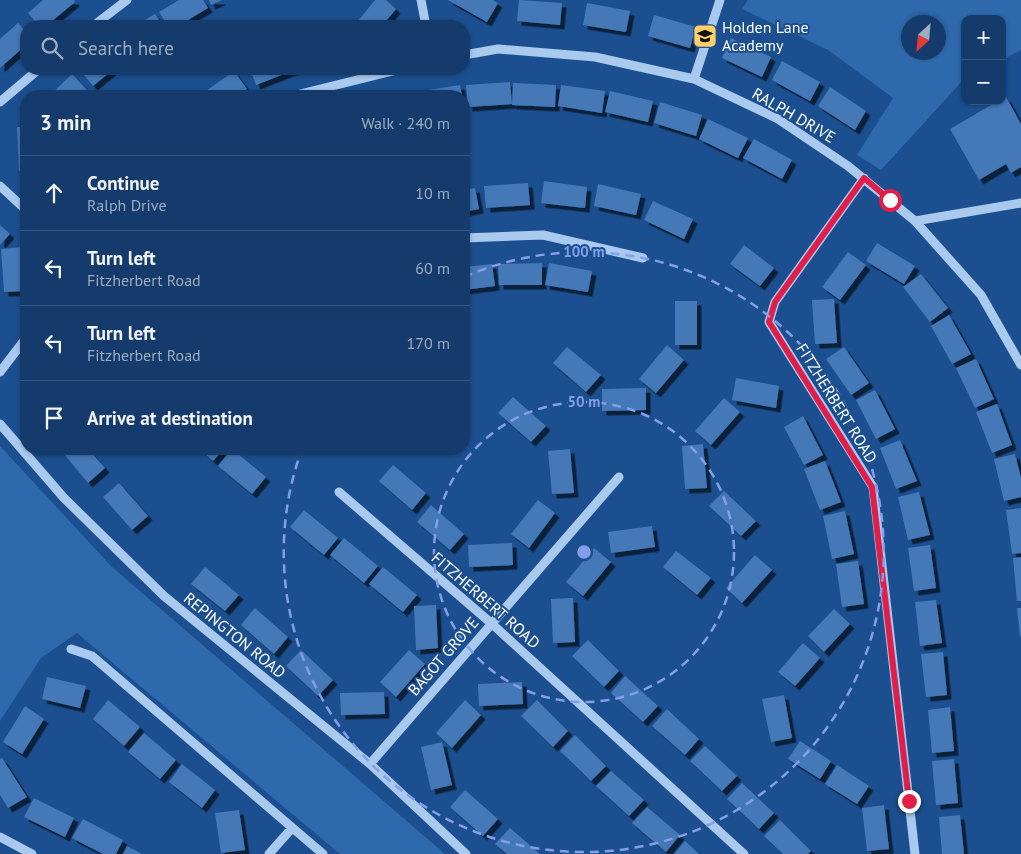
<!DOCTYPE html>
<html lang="en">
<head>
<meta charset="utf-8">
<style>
	:root { --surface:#143b6b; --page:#1d4271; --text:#f1f3f6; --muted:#9dadc1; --line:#33557e }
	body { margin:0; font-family:"PT Sans",sans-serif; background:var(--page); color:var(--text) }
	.controls { position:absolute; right:15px; top:15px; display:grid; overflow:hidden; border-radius:10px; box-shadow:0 1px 4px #0004 }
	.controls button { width:45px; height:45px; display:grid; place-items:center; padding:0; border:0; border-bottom:1px solid var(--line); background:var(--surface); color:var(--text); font:25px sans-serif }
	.compass { position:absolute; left:901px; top:15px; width:45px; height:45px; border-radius:50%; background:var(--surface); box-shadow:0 1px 4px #0004; rotate:206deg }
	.stop { position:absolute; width:15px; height:15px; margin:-11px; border:4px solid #e11d48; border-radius:50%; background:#fff }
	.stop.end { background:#e11d48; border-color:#fff; box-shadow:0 1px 5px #0008 }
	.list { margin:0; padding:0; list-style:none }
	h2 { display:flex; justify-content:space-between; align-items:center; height:65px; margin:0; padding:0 20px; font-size:21px }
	h2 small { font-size:16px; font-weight:400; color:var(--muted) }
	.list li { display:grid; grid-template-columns:32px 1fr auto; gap:15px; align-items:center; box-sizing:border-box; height:75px; padding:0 20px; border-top:1px solid var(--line) }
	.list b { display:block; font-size:19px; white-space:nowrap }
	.list p { margin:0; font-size:16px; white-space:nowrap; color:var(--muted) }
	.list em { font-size:16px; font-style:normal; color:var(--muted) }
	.icon { flex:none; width:28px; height:28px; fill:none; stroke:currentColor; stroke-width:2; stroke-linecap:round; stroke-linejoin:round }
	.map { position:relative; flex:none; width:1021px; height:854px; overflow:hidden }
	.search { position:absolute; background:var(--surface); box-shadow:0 1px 4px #0004; left:20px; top:20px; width:450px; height:55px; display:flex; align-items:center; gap:12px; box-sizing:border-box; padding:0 18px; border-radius:20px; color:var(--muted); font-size:19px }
	.panel { position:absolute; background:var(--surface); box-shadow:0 1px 4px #0004; left:20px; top:90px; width:450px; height:365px; border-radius:20px }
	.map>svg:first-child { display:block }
	.green { fill:#2e69ad; fill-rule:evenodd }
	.building { fill:#4478b7; filter:url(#shadow) }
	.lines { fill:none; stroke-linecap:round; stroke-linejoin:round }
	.minor { stroke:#a9c9ee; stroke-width:9 }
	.route { stroke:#e11d48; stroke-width:6 }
	.ring { fill:none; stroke:#839eea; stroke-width:2.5; stroke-dasharray:9 6 }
	.labels { text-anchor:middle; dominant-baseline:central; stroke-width:4; stroke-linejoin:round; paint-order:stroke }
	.poi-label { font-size:16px; fill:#fff; stroke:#1b4f8f; text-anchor:start }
	.street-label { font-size:16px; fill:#fff; stroke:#1b4f8f }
	.centre { fill:#839eea; stroke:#1b4f8f; stroke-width:2.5 }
	.ring-label { font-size:15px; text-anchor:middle; font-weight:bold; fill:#839eea; stroke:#1b4f8f; stroke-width:4; stroke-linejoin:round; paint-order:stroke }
</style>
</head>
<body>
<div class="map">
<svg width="1021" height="854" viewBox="0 0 1021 854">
	<defs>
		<filter id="shadow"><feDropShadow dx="4.5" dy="4.5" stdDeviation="0" flood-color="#0009"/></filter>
	</defs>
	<rect width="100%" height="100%" fill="#1b4f8f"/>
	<path class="green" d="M748,0H1021V50L1002,60V19H965V78L881,170L857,155L893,98L828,50L742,9ZM908,22H938V52H908Z
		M0,446L112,567L445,854H340L77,633L41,658L0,721Z"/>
	<path class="building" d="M43,0H74L75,2L46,26H39L28,13Z
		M179,0H203L208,8L178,26H168L159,12Z
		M209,0H222L211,5Z
		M375,0H386L396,9L382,26H354Z
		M448,0H493L498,3L487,22Z
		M519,0L562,3L560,25L517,21Z
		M587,3L630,11L626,32L583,25Z
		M155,14L163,26H135Z
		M654,15L696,27L690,48L648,36Z
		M18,23L26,32V45L0,68V39Z
		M731,38L771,57L762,77L722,58Z
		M782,61L820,82L810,101L772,80Z
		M79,69H114L93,86Z
		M250,69H297L256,85Z
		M234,71L247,89L237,96H199Z
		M72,74L87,90L81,96H49Z
		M510,82L512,104L468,107L466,85Z
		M513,83L556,85L555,107L512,105Z
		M460,85L462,96H423V91Z
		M561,85L605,91L602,113L558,106Z
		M830,87L866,111L855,130L818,106Z
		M610,91L653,101L648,122L605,112Z
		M1006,97L1021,124V167L1011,173L1006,164L979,180L950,129L998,101H1002Z
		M660,102L702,115L696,136L654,123Z
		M708,119L748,138L738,158L699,139Z
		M17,127H26V171H19Z
		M754,139L792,160L782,179L743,158Z
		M544,181L587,187L585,208L541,203Z
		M528,183L530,205L486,208L484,186Z
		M598,184L641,194L636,215L594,206Z
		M475,188L479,209L464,212V190Z
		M653,201L693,219L684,239L644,220Z
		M0,225L10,234L0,245Z
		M877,243L915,266L904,284L866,261Z
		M744,245L774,268L760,286L730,264Z
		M23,247L26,291L4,292L1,249Z
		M848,252L866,265L840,300L822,287Z
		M542,263V285H499L498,264Z
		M549,263L592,271L588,292L545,285Z
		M492,264L495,286L464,290V267Z
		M921,274L948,308L930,322L903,287Z
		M834,299L837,343L815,344L812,300Z
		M675,301H697V345H675Z
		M949,315L971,354L952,364L931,326Z
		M667,345L684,360L656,393L639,379Z
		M567,347L601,375L586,392L553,363Z
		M844,347L869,383L851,395L826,359Z
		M976,359L994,399L975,408L956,368Z
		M736,378L779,386L776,408L732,400Z
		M646,388V410L602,411V389Z
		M875,390L895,429L876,439L856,400Z
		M513,397L546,426L531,442L498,413Z
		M724,398L740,412L711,445L695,431Z
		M997,404L1012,445L992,453L976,412Z
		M803,416L823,455L804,465L784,427Z
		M900,440L917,481L896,489L880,448Z
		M703,444L707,488L685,489L682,446Z
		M60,449H88L105,468L88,483Z
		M199,449H224L213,461Z
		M232,449L266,477L252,494L218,466Z
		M570,449L574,493L552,494L548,451Z
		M1015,454L1021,478V497L1004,501L994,459Z
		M825,461L841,502L820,510L804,469Z
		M393,465L426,493L412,510L379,481Z
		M119,483L148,516L132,530L103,497Z
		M724,491L756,521L741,536L709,506Z
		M919,492L930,535L908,540L898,497Z
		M538,500L555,513L529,548L511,534Z
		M431,505L464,534L450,550L417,522Z
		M1021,508V553L1012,554L1006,510Z
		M304,510L338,538L324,555L290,527Z
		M845,511L854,554L832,559L823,516Z
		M652,526L655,547L611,553L608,532Z
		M344,538L378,566L364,583L330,555Z
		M512,543L513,565L469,567L468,545Z
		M930,545L936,588L914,591L908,548Z
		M594,548L611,562L583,596L566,582Z
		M676,551L711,578L697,595L663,567Z
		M755,555L772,570L742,603L726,588Z
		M1021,557V601H1017L1013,558Z
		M858,561L864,604L842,607L836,564Z
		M205,567L239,595L225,611L191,584Z
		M383,567L417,595L403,612L369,584Z
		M573,598L575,642L553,643L551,599Z
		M936,600L942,643L920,646L915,602Z
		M436,605L438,648L416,650L414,606Z
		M255,608L288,637L274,654L241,625Z
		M1017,608H1021V636H1020Z
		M834,609L850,624L824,652L808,636Z
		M588,640L619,671L604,687L572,656Z
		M803,643L820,658L795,686L778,672Z
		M301,650L333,680L318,696L286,666Z
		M409,650L425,664L396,697L380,682Z
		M943,652L947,695L926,697L921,654Z
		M625,676L658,706L643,722L611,693Z
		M47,677L86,686L80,708L42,699Z
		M522,682L523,704L479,706L478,684Z
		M384,692L385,714L341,715L340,693Z
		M784,695L792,738L771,742L762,699Z
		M108,700L140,727L124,746L93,719Z
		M465,700L481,715L452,748L436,733Z
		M537,700L568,731L553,747L521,716Z
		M25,706L44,719L22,754L3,742Z
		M950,707L954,751L932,753L928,710Z
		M667,709L699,739L685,755L652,726Z
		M144,733L176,760L160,779L128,752Z
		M575,735L606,766L591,781L560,751Z
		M800,741L831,761L820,779L788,759Z
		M442,742L452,785L431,790L421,747Z
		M705,746L737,776L722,791L690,761Z
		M2,758L27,797L8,808L0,795V759Z
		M954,759L958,803L936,805L932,761Z
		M182,764L215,790L202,808L169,782Z
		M837,765L869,786L857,804L825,784Z
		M611,771L644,800L629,816L596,786Z
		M742,783L774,813L759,829L727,799Z
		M465,790L498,819L483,836L450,807Z
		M34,798L74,818L65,837L24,817Z
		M884,805L889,849L867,851L862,808Z
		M647,807L680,835L666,852L632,823Z
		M239,810L245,850L221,853L215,813Z
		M960,815L964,854H942L939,817Z
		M83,819L123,840L116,854H103L72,838Z
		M780,820L811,851L808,854H783L764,836Z
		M510,828L540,854H507L495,844Z
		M685,841L699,854H674Z
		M127,846L142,854H123Z"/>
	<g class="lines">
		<path class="minor" d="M421,0L426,26
			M93,26L127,0
			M464,55L498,49L595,57L694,79L778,119L848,166L915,221L981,295L1021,365
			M694,79L720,0
			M292,96L401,69
			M0,102L39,69
			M864,178L775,302L769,322L873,487L915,854
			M0,186L26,210
			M915,221L1021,203
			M464,238L543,235L643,258
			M0,372L26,338
			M0,424L64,498L164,596L370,764L466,854
			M339,492L491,623L744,854
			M71,649L92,656L323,854
			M370,764L619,477
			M0,837L32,854
			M269,854L292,828"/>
	</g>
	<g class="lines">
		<path class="route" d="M890,200L864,178L775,302L769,322L872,487L909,801"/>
	</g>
	<g class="ring">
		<circle cx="584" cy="552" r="150"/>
		<path d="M464 277A300 300 0 1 1 302 449"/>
	</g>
	<defs>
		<g id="school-square" transform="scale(1.25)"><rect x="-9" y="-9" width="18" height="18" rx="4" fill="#ffd166" stroke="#1b4f8f"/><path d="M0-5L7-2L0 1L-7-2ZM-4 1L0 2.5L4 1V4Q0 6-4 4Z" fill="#111"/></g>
	</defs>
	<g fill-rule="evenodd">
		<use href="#school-square" x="705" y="36"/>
	</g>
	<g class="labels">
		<g class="poi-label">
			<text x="722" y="27">Holden Lane<tspan x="722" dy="18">Academy</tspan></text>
		</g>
		<g class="street-label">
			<text transform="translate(794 115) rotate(30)">RALPH DRIVE</text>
			<text transform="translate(837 403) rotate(58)">FITZHERBERT ROAD</text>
			<text transform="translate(486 600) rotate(41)">FITZHERBERT ROAD</text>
			<text transform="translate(235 635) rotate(39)">REPINGTON ROAD</text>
			<text transform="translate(443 656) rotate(-49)">BAGOT GROVE</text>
		</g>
	</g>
	<circle cx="584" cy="552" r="8" class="centre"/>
	<g class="ring-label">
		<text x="584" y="257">100 m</text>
		<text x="584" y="407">50 m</text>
	</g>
</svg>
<div class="controls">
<button>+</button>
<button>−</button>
</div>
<svg class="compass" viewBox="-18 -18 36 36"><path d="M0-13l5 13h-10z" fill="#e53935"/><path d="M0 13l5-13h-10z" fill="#9dadc1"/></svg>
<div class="stop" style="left:890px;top:200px"></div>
<div class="stop end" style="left:909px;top:801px"></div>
<div class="search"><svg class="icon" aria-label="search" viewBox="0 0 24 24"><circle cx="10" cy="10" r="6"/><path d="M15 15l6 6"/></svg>Search here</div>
<section class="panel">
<h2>3 min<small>Walk · 240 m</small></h2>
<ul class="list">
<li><svg class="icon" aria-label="ahead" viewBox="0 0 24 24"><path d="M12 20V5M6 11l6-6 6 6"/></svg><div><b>Continue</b><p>Ralph Drive</p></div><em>10 m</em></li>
<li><svg class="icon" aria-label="left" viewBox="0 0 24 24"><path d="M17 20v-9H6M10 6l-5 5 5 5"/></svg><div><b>Turn left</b><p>Fitzherbert Road</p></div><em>60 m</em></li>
<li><svg class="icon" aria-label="left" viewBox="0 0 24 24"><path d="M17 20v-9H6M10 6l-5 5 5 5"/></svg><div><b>Turn left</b><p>Fitzherbert Road</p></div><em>170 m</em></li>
<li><svg class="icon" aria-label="arrive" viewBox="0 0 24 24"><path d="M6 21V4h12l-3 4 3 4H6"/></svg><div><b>Arrive at destination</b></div></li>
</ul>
</section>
</div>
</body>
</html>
